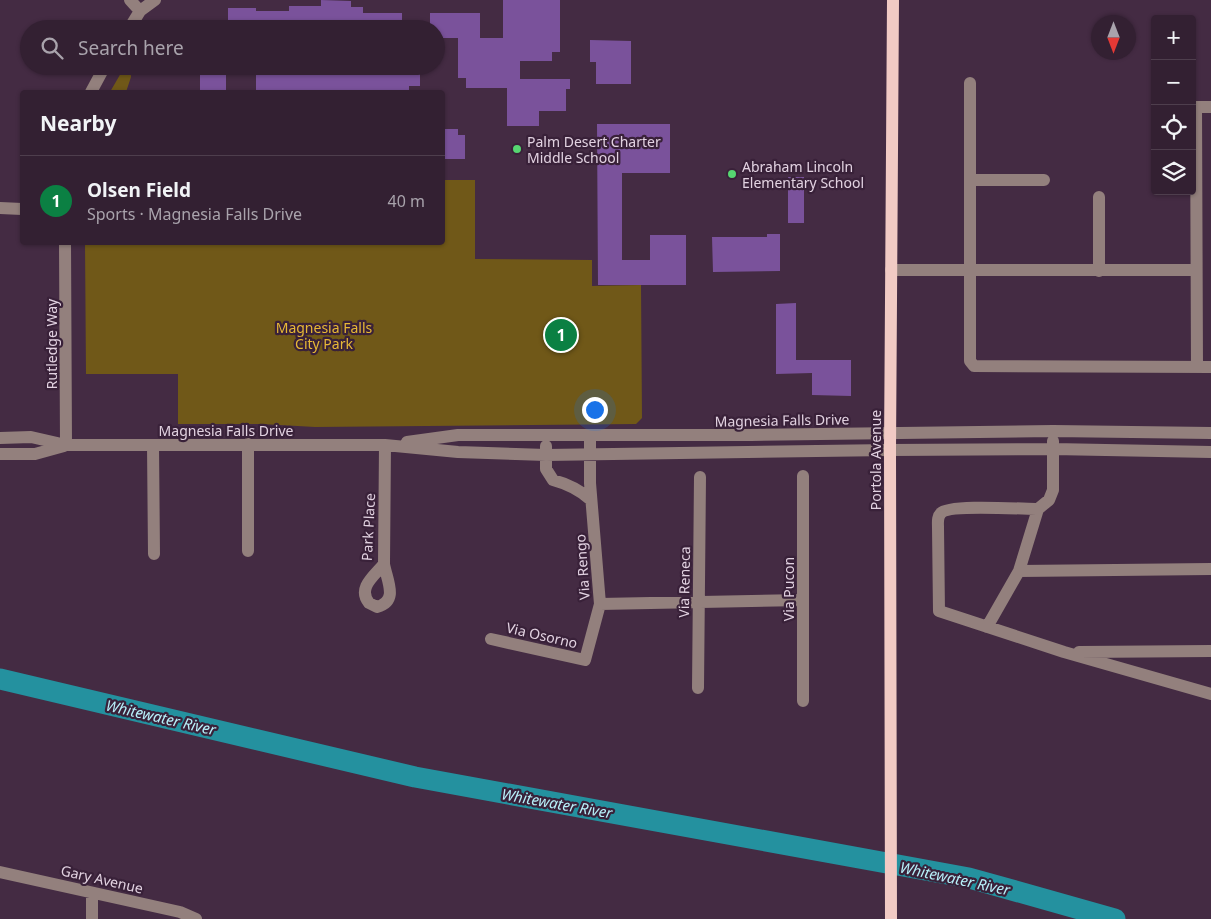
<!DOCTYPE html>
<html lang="en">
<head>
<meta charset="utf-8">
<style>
	:root { --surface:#332032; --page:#3b283a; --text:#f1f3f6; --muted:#a9a3ac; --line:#4e3e4d; --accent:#0b8043 }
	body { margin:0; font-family:"Noto Sans",sans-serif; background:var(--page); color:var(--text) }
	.controls { position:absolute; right:15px; top:15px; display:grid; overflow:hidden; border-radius:5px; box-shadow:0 1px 4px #0004 }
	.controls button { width:45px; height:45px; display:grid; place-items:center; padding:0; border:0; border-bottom:1px solid var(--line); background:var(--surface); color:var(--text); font:25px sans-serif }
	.compass { position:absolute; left:1091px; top:15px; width:45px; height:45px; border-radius:50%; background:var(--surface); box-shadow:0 1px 4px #0004; rotate:180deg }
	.you { position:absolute; left:594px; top:409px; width:18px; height:18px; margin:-12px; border:4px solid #fff; border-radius:50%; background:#1a73e8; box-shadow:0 0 0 8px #1a73e833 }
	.badge { display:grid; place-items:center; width:32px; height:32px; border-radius:50%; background:var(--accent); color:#fff; font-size:16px; font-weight:700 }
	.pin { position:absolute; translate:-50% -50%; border:2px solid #fff; box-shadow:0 1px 5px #0006 }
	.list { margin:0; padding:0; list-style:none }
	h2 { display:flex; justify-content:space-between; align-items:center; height:65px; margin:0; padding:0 20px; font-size:21px }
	h2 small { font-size:16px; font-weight:400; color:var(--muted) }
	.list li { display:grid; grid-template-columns:32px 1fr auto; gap:15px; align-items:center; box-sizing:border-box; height:90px; padding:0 20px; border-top:1px solid var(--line) }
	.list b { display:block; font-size:19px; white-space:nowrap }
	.list p { margin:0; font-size:16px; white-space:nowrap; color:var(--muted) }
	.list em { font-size:16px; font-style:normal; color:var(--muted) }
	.icon { flex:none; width:28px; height:28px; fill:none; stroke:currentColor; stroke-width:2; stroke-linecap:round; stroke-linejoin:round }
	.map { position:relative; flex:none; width:1211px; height:919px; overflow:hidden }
	.search { position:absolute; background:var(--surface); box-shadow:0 1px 4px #0004; left:20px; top:20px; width:425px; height:55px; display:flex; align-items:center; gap:12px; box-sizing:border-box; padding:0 18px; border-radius:28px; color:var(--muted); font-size:19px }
	.panel { position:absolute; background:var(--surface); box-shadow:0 1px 4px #0004; left:20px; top:90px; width:425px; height:155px; border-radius:5px }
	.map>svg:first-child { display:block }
	.green { fill:#705818 }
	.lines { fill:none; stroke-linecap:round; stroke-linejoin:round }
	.river { stroke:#24919f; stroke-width:21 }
	.building { fill:#7a529b }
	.minor { stroke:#93807d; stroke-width:12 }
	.major { stroke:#f1cac4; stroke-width:12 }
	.poi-dot { fill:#56d671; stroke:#392139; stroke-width:2 }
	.labels { text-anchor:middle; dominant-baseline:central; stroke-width:4.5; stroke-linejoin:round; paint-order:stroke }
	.poi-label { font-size:14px; fill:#e2d2e1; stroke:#392139; text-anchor:start }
	.park-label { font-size:14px; fill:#e7b836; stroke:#392139 }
	.street-label { font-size:14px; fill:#e2d2e1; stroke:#392139 }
	.water-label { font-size:15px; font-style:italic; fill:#b7f0f9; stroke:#392139 }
</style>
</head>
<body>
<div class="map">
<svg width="1211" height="919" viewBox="0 0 1211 919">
	<rect width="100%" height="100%" fill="#442b43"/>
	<path class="green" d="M125,66H130L131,77L126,92H110Z
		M443,180H475V259L592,260V286L641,285L642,418L636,424L315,427L262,424H178V374H86L85,243L442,242Z"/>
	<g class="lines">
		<path class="river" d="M0,679L415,777L969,878L1115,919"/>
	</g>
	<path class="building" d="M321,0L351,1V7H363V13H402V29H228V8H256V11H289V6H321Z
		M503,0H560V52H552V61H520V79H570V89H566V111H539V126H507V88H466V78H458V38H436V29H430V13H480V38H503Z
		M590,40L631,41V84H596V62H590Z
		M200,66H226V92H200Z
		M256,66H420V86H409V92H256Z
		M597,124H670V173H622V260H650V235H686V285H598Z
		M442,129H458V135H465V159H445V156H442Z
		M788,177H804V223H788Z
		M767,234H780V271L713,272L712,237H767Z
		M796,303V360H851V396L812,395V373L776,374V304Z"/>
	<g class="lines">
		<path class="minor" d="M130,0L140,11
			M129,29L140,11L155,0
			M970,83V361L974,366L1211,367
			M91,92L105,66
			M970,180H1044
			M0,208L22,209
			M65,242L66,445
			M891,270H1196
			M1099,271V197
			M1197,366L1196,107H1211
			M0,438L31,437L66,445H385L458,452L546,455L890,450L1053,449L1211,452
			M407,442L458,435H751L1053,431L1211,433
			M248,444V551
			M153,445L154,554
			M546,446V469L553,480C568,484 580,490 591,500
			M0,454H35L64,446
			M1038,509L1049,500L1053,490V441
			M384,564C387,581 399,601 377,607L369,603C357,588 374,576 384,564L385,445
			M1019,571L1038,509C1022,509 949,504 941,513C937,517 938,522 938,528L939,611L1064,652L1211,694
			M600,604L803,600
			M987,627L1019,571L1211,569
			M491,639L585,660L600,604L590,483V435
			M1079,652L1211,651
			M698,688L700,477
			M803,701V476
			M0,872L180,912L196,919
			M92,919V893"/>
		<path class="major" d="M891,919L890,450L893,0"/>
	</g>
	<g class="poi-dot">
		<circle cx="517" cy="149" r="5"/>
		<circle cx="732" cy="174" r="5"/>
	</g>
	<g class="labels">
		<g class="poi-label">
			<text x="527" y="141">Palm Desert Charter<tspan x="527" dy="16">Middle School</tspan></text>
			<text x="742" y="166">Abraham Lincoln<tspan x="742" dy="16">Elementary School</tspan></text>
		</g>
		<g class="park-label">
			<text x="324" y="327">Magnesia Falls<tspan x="324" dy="16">City Park</tspan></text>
		</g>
		<g class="street-label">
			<text transform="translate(51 344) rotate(-90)">Rutledge Way</text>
			<text transform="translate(782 420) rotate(-1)">Magnesia Falls Drive</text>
			<text x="226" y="430">Magnesia Falls Drive</text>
			<text transform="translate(875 460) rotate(-90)">Portola Avenue</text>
			<text transform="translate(368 527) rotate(-87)">Park Place</text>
			<text transform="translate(582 567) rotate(-94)">Via Rengo</text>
			<text transform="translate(684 582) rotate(-89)">Via Reneca</text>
			<text transform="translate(788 589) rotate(-90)">Via Pucon</text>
			<text transform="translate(542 635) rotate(13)">Via Osorno</text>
			<text transform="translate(102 879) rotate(13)">Gary Avenue</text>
		</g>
		<g class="water-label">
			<text transform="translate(161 717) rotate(13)">Whitewater River</text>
			<text transform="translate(557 803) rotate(10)">Whitewater River</text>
			<text transform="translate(955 878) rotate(12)">Whitewater River</text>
		</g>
	</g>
</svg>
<div class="controls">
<button>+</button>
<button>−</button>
<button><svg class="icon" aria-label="locate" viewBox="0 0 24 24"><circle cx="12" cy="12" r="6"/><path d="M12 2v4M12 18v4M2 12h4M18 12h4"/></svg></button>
<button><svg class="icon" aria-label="layers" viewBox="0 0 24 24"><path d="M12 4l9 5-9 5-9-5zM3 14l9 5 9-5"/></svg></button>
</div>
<svg class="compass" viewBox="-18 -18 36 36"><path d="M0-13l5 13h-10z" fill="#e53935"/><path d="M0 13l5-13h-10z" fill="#a9a3ac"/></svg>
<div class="you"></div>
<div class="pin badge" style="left:561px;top:335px">1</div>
<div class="search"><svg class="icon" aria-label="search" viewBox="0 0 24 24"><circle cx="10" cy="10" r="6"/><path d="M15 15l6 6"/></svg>Search here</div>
<section class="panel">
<h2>Nearby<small></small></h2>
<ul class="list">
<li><span class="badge">1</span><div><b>Olsen Field</b><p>Sports · Magnesia Falls Drive</p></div><em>40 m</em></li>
</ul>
</section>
</div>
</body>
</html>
